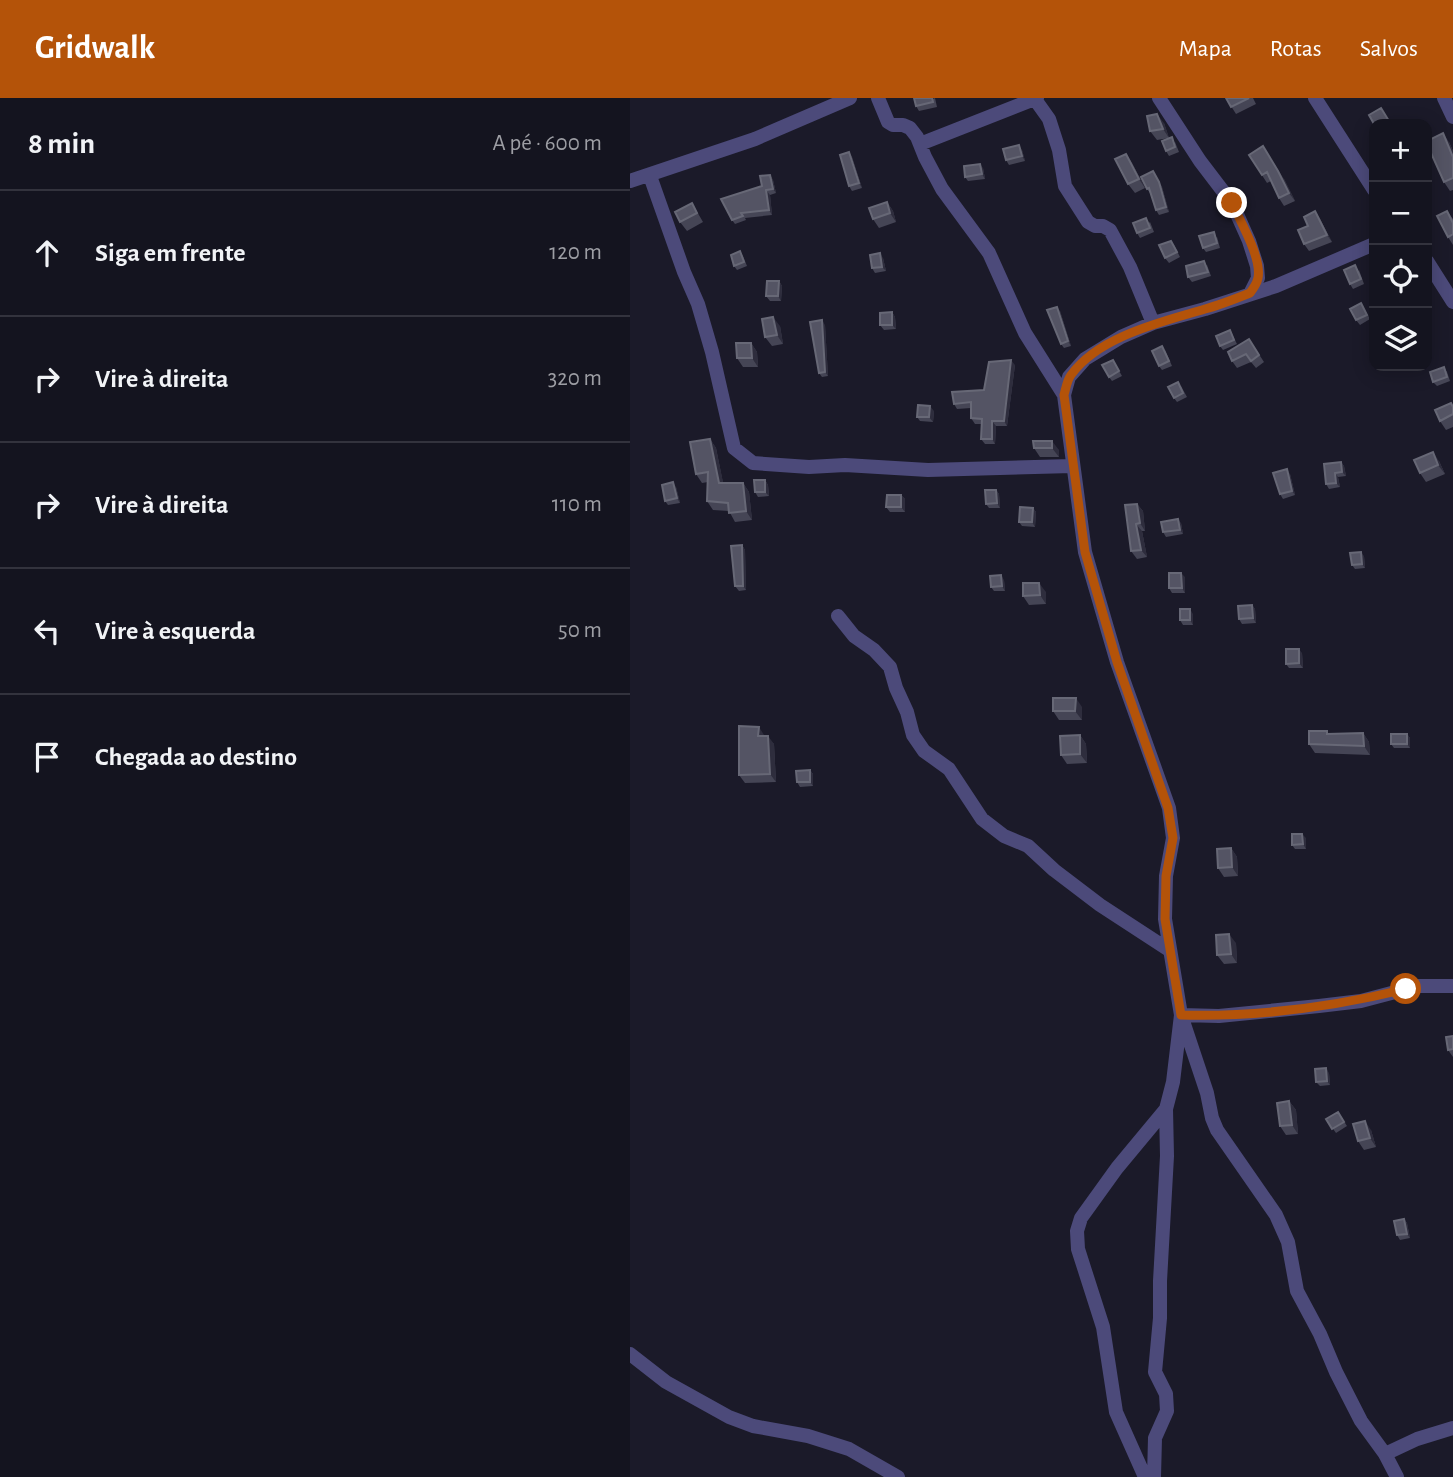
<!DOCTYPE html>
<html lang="pt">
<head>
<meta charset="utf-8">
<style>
	:root { --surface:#14141f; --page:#21212c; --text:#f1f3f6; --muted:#9d9ea4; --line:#33333d; --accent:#b45309 }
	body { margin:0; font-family:"Alegreya Sans",sans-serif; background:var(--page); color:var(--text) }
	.controls { position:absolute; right:21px; top:21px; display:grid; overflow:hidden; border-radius:14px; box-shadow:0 4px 18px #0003 }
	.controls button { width:63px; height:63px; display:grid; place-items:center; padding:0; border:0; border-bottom:2px solid var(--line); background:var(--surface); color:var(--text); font:35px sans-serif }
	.stop { position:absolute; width:21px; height:21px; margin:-16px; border:5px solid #b45309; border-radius:50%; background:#fff }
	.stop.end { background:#b45309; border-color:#fff; box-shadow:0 2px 7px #0008 }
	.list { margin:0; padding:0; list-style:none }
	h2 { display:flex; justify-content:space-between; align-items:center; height:91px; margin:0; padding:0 28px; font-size:30px }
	h2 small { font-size:23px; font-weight:400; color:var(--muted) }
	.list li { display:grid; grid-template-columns:46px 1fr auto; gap:21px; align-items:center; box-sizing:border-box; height:126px; padding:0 28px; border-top:2px solid var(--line) }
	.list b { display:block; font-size:26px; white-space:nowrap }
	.list em { font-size:23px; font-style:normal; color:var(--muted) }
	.icon { flex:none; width:38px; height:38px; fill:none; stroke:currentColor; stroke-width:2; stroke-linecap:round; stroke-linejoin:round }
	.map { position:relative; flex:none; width:823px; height:1379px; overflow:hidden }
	header { display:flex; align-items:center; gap:42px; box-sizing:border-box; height:98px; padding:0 35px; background:var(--accent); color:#fff }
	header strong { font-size:33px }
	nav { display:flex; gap:38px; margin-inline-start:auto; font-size:24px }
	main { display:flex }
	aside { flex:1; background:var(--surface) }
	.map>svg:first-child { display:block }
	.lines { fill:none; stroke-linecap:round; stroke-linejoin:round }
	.street { stroke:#4c4a7a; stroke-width:14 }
	.wall { fill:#454555 }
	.shaded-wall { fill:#2e2d3d }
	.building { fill:#545464; stroke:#676876; stroke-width:2 }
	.route { stroke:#b45309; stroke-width:9 }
</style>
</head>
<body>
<header>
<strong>Gridwalk</strong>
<nav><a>Mapa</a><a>Rotas</a><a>Salvos</a></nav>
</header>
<main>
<aside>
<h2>8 min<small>A pé · 600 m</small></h2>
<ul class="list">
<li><svg class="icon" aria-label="ahead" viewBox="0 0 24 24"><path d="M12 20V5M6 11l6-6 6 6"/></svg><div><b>Siga em frente</b></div><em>120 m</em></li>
<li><svg class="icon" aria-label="right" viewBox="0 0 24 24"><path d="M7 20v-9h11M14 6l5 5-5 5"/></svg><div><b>Vire à direita</b></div><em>320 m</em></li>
<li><svg class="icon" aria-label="right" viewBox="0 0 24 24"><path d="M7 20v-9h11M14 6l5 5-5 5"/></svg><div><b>Vire à direita</b></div><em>110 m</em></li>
<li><svg class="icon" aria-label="left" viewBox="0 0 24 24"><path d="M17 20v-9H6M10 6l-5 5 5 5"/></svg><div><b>Vire à esquerda</b></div><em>50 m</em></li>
<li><svg class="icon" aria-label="arrive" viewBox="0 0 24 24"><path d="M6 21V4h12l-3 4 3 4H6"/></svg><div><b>Chegada ao destino</b></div></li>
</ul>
</aside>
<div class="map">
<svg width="823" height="1379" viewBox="0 0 823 1379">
	<rect width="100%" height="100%" fill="#1b1a29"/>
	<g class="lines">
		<path class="street" d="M248,0L258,24L263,27H273L280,30L287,39L295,59L312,91L359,155L395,235L434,297
			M404,0L419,21L429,52L435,88L458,124L465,128H473L480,132L500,169L523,225
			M529,0L570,63L602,105L619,143L627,168L628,180L620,196
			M685,0L744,92
			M814,0L823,19
			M290,46L407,0
			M20,78L54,174L68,206L82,254L104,350L123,365L179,369L215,367L298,372L442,368
			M0,83L125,41L220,0
			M797,163L823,204
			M208,518L224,538L244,552L260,569L266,590L277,614L283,637L294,653L319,671L352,721L374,738L398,748L424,772L470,807L539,852
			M0,1256L36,1284L99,1319L123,1328L178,1338L219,1351L268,1379
			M755,1356L787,1341L823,1330
			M515,1379L486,1314L473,1229L448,1151L447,1133L451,1120L487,1070L536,1011L543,984L551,917L535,821L536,778L543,740L539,710L487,564L455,454L434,297L439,279L455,261L491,239L523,225L575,211L646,188L744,146
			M524,1379L525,1340L537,1313L536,1296L525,1274L530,1220V1183L537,1058L536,1011
			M767,1379L755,1356L731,1323L706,1274L690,1236L667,1193L658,1144L646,1117L587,1032L582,1020L577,995L551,917L589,918L689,908L731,903L788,888H823"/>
	</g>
	<path class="wall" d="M305,0L307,9L289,13L286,8Z
		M596,0H623L626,6L606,16Z
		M534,25L539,40L527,42L520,33Z
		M545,44L549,54L539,58L536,53Z
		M819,44L823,53V92L820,93L814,84Z
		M392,52L395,63L379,67L376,62Z
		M219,54L222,59L232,90L222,93L219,88Z
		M496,56L502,65L515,90L505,95L498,86Z
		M619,57L654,81L665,103L654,108L649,100L641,83L637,85Z
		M353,70L355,81L338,83L335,79Z
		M523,73L532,89L539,114L529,117L526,112L520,95L517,91Z
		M140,77L143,82L146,95L140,97L142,117L115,120L116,122L105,126L102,122Z
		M257,104L263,113L266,124L249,130L243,121Z
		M62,105L73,124L57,133L50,124Z
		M685,113L690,121L702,144L679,153L674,146L678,128Z
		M817,113L823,121V147L818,139Z
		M520,124L524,134L510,140L507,135Z
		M587,139L590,150L576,154L573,150Z
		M544,147L550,159L539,165L535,160Z
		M110,153L113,158L117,168L107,172L104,168Z
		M253,160L256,173L245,175L242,170Z
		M577,167L581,178L562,184L558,179Z
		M729,172L734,186L723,191L720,186Z
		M149,183L152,188L151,203H140L136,198Z
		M734,210L740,221L730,227L726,222Z
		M430,213L441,248L434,250L431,246Z
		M262,214L265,219L266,231L254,232L250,227Z
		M195,227L198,278L192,279L189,275Z
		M150,228L153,246L142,248L135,239Z
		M600,232L607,246L593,252L590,248Z
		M619,241L634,264L626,270L621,264L607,270L602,263Z
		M121,245L127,254L128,269H113L107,260Z
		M535,252L542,268L532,272L529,268Z
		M483,262L492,278L482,283L479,279Z
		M385,267L377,328H366L365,346H355L351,341L352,326H345L341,320V310L327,311L324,306L354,292Z
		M814,269L817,274L820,283L807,288L803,284Z
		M551,288L557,299L547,304L544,300Z
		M821,305L823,308V329L816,332L810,323Z
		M304,313L303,324L290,323L287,319Z
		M80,341L86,350L93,385H113L119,394L122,422L105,424L99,413L83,412L77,403L78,384L72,385L66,376Z
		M403,343L429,352V359H410L404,350Z
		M809,363L815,376L796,384L790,375Z
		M711,364L714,368L716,378L708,379L710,389L699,391L696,386Z
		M660,376L665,397L653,401L650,396Z
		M135,382L138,387L139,398L128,399L125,394Z
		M46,389L50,405L38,407L35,403Z
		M366,392L369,396L370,410H359L356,406Z
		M271,397L275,401V414H260L256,409Z
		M507,406L513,413L515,433H512L517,459L507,461L501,453Z
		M403,410L406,414L405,429L392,428L389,424Z
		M551,425L553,436L536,439L533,434Z
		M112,447L115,452L116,492L109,493L105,488Z
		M734,458L735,470L725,471L722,467Z
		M555,479V495H542L539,490Z
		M374,482L375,493H364L361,489Z
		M416,494V506L399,507L393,498Z
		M622,507L625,511L626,525L612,526L609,521Z
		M563,516V527H553L550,522Z
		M672,555L673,570H659L656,566Z
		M452,609V622H429L423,613Z
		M733,635L739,644L740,657L685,655L679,646L700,636Z
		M777,636L780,640V650H764L761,646Z
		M134,637L144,646L146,684L115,685L109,677Z
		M450,637L456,646L457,665L437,666L431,657Z
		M180,672L183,676V688L170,689L167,684Z
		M676,740V751H665L662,747Z
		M601,750L607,759L608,778L594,779L588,770Z
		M606,845L607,865L594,866L587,857Z
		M823,938V959L818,952Z
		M699,975L700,987L690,988L686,984Z
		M659,1003L666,1012L668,1036L656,1037L650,1028Z
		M708,1014L717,1028L706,1035L696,1021Z
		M741,1032L746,1049L734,1052L728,1043Z
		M774,1121L777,1125L780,1140L770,1142L767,1137Z"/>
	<path class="shaded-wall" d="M527,16L534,25L539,40L533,31Z
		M813,35L819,44L823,53V59Z
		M389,47L392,52L395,63L392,58Z
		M633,48L654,81L665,103L659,95Z
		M219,54L222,59L232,90L229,85Z
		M496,56L502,65L515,90L509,81Z
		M350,66L353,70L355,81L352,76Z
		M523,73L532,89L539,114L536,109Z
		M140,77L143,82L146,95L143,91Z
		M136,92L140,97L142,117L139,112Z
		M257,104L263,113L266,124L260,115Z
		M685,113L690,121L702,144L697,137Z
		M250,155L253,160L256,173L252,169Z
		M149,183L152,188L151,203L148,198Z
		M427,209L430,213L441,248L438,243Z
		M262,214L265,219L266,231L262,227Z
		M143,219L150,228L153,246L147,237Z
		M192,222L195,227L198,278L195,274Z
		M121,245L127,254L128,269L122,260Z
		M381,262L385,267L377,328L374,323Z
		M300,308L304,313L303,324L299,319Z
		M362,323L366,328L365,346L362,341Z
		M80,341L86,350L95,394L89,385Z
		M422,343L429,352V359L422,350Z
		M803,354L809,363L815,376L808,367Z
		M711,364L714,368L716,378L712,374Z
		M657,371L660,376L665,397L662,393Z
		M705,375L708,379L710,389L706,385Z
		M135,382L138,387L139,398L135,394Z
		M43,384L46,389L50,405L47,400Z
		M113,385L119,394L122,422L116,413Z
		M366,392L369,396L370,410L367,405Z
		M271,397L275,401V414L271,409Z
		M507,406L513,413L515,433L510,425Z
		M403,410L406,414L405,429L402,424Z
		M548,421L551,425L553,436L550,432Z
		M506,426L512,433L517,459L511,452Z
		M112,447L115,452L116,492L113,488Z
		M731,454L734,458L735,470L732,466Z
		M551,475L555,479V495L552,490Z
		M371,477L374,482L375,493L372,488Z
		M409,485L416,494V506L410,497Z
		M622,507L625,511L626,525L623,520Z
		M560,511L563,516V527L560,522Z
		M669,551L672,555L673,570L669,565Z
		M446,600L452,609V622L445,613Z
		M129,629L134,637V646L128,638Z
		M733,635L739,644L740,657L734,648Z
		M777,636L780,640V650L777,646Z
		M450,637L456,646L457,665L450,656Z
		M138,638L144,646L146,684L140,676Z
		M180,672L183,676V688L180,684Z
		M672,736L676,740V751L673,746Z
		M601,750L607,759L608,778L602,769Z
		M599,836L606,845L607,865L601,856Z
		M696,970L699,975L700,987L697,983Z
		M659,1003L666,1012L668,1036L662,1027Z
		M735,1023L741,1032L746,1049L740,1040Z
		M774,1121L777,1125L780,1140L777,1136Z"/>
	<path class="building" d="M284,0H302L303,4L286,8Z
		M596,0H619L601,9Z
		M751,10L759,23L753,26H744L739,17Z
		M527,16L533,31L520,33L517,18Z
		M813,35L823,59V80L814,84L797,46V43Z
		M542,39L545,49L536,53L532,43Z
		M389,47L392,58L376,62L373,51Z
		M633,48L648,73L659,95L649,100L637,74L632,77L619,57Z
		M219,54L229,85L219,88L210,57Z
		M496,56L509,81L498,86L485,61Z
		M350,66L352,76L335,79L334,68Z
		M523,73L529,84L536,109L526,112L519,90L517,91L511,79Z
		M140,77L143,91L136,92L139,112L111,115L113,118L102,122L91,101L132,88L130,78Z
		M257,104L260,115L243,121L239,110Z
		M62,105L67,115L50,124L45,114Z
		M685,113L697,137L674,146L668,132L678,128L674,119Z
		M817,113L823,125V136L818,139L807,118Z
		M516,120L520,130L507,135L503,125Z
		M584,134L587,145L573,150L569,138Z
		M541,143L547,154L535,160L529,147Z
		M110,153L114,164L104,168L101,157Z
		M250,155L252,169L242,170L240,157Z
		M574,163L578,174L558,179L556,168Z
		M725,167L731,181L720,186L714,172Z
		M137,183H149L148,198H136Z
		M731,205L737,217L726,222L720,211Z
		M427,209L438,243L431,246L417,212Z
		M262,214V227H250V215Z
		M143,219L147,237L135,239L132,221Z
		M192,222L195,274L189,275L180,224Z
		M600,232L604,242L590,248L586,238Z
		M619,241L629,257L621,263L616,256L602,263L598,254Z
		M106,245H121L122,260H107Z
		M532,248L539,263L529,268L522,253Z
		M381,262L374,323H362V341H351L352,321L341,320V304L324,306L322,294L354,292L359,264Z
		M483,262L489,273L479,279L472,267Z
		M814,269L817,279L803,284L800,274Z
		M548,284L553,295L544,300L538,289Z
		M821,305L823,309V316L810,323L805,312Z
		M288,307L300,308L299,319H287Z
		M80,341L89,385H113L116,413L99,415L98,405L77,403L78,374L66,376L60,344Z
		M403,343H422V350H404Z
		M803,354L808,367L790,375L784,362Z
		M711,364L712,374L705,375L706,385L696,386L694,366Z
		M657,371L662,393L650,396L643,375Z
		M124,382H135V394H125Z
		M43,384L47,400L35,403L32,387Z
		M355,392H366L367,405L356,406Z
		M257,397H271V409H256Z
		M507,406L510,425L506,426L511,452L501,453L495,407Z
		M390,409L403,410L402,424H389Z
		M548,421L550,432L533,434L531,424Z
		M112,447L113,488H105L101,448Z
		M731,454L732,466L722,467L720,455Z
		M539,475H551L552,490H539Z
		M371,477L372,488L361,489L360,478Z
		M393,485H409L410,497L393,498Z
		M622,507L623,520L609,521L608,508Z
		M550,511H560V522H550Z
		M656,551H669V565L656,566Z
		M423,600H446L445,613H423Z
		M109,628L129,629L128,638H138L140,676L109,677Z
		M679,633H697V636L733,635L734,648L679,646Z
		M761,636H777V646H761Z
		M450,637V656L431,657L430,638Z
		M180,672V684H167L166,673Z
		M662,736H672L673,746L662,747Z
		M601,750L602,769L588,770L587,751Z
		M599,836L601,856L587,857L586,837Z
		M823,938V951L818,952L816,939Z
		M696,970L697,983L686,984L685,971Z
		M659,1003L662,1027L650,1028L647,1005Z
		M708,1014L714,1024L702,1031L696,1021Z
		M735,1023L740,1040L728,1043L723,1026Z
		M774,1121L777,1136L767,1137L764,1123Z"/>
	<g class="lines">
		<path class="route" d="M602,105C610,123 632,160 628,180C627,185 623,191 620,195C605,201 590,207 575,211C532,224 469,238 441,277C437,282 436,290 434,297L455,454L487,564L538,710L543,740L536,778L535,821L551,917C626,919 703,909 776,891"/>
	</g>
</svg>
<div class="controls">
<button>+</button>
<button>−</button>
<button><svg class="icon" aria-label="locate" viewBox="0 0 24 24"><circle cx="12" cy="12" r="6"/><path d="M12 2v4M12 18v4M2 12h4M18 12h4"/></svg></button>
<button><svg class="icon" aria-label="layers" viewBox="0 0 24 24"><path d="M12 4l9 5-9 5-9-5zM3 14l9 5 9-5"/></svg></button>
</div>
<div class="stop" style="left:776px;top:891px"></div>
<div class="stop end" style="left:602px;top:105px"></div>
</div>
</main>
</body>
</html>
